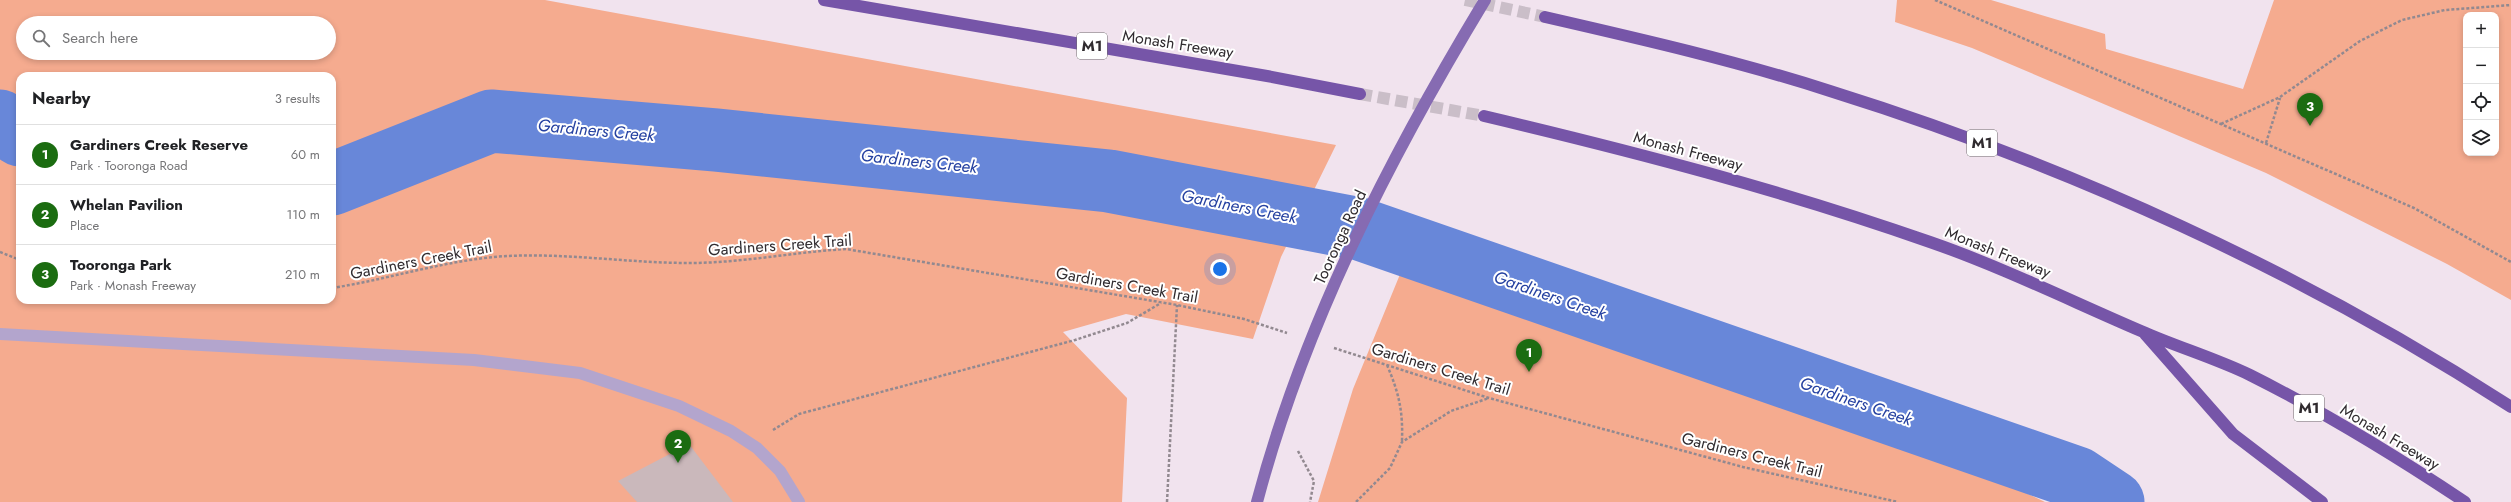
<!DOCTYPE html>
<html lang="en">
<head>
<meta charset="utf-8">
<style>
	:root { --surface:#fff; --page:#f2f2f2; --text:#202124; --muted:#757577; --line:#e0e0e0; --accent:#1b6c11 }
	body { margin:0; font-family:Jost,sans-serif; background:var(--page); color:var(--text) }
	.controls { position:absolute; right:12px; top:12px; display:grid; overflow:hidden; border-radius:8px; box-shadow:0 2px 6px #0003 }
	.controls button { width:36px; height:36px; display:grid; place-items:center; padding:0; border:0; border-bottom:1px solid var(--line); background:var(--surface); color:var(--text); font:20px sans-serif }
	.you { position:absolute; left:1220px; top:269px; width:14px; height:14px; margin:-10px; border:3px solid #fff; border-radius:50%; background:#1a73e8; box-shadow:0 0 0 6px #1a73e833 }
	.badge { display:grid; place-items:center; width:26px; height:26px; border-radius:50%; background:var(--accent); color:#fff; font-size:13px; font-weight:700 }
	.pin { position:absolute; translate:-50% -33px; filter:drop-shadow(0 1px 2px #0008) }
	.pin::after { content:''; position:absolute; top:21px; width:14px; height:12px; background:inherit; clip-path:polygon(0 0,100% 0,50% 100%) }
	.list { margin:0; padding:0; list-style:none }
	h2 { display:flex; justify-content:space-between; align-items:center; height:52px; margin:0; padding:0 16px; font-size:17px }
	h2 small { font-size:13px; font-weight:400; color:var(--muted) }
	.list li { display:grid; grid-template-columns:26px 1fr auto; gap:12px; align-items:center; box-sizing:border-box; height:60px; padding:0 16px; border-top:1px solid var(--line) }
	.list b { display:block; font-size:15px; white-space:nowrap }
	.list p { margin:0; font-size:13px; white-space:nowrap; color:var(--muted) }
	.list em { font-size:13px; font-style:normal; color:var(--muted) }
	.icon { flex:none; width:22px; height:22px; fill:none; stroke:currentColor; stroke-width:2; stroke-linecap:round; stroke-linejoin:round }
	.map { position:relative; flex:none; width:2511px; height:502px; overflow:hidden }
	.search { position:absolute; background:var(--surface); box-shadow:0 2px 6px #0003; left:16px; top:16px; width:320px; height:44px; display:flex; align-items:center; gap:10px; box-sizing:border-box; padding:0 14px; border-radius:22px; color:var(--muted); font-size:15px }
	.panel { position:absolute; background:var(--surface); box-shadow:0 2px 6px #0003; left:16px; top:72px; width:320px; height:232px; border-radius:12px }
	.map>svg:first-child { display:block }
	.green { fill:#f5ab8f; fill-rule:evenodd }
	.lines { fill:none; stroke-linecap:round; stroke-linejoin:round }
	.river { stroke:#6887d9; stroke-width:63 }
	.building { fill:#cab8bb }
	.highway-tunnel { stroke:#cabec8; stroke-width:12; stroke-dasharray:12 6; stroke-linecap:butt }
	.path { stroke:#928990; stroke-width:2.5; stroke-dasharray:3 2; stroke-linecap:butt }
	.minor { stroke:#b3a5cd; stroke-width:12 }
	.major { stroke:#866bb2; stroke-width:12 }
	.highway { stroke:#7655a8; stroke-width:12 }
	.labels { text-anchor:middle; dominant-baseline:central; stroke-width:4; stroke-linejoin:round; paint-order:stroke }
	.shield { fill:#fff; stroke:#6e6b6d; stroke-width:1 }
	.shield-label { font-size:15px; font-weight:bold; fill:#302b2f }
	.street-label { font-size:16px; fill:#302b2f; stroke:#fff }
	.water-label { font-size:17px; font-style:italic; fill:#2541a1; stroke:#fff }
</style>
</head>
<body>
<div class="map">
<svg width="2511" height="502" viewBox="0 0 2511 502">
	<rect width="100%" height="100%" fill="#f1e3ee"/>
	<path class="green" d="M0,0H545L1336,145L1281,257L1253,339L1126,314L1063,332L1127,398L1122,502H0ZM23,23H329V53H23ZM20,76H332V300H20Z
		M1897,0H1991L2105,34L2106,49L2243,89L2274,0H2511V300L2447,264L2266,173L1972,48L1895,22ZM2466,15H2496V153H2466Z
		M1403,267L1852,426L2024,492L2045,502H1318L1353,389Z"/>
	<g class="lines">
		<path class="river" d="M0,121L20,135
			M332,184L491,121L716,140L1109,181L1360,229L2077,478L2113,502"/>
	</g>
	<path class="building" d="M689,444L733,502H637L618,481Z"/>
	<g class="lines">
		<path class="highway-tunnel" d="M1465,0L1545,17
			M1360,94L1484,116"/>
		<path class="path" d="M1935,0L2414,208L2511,262
			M2221,124L2280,97L2360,41L2402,20L2445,10L2511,5
			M2266,143L2280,98
			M0,252L20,260
			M332,288C391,279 448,259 508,256C568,253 629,263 689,263C742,263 794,252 846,249L1177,305L1244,319L1287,333
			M1334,348L1489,398L1743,467L1898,502
			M1387,365C1399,393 1403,411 1402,441
			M773,430L799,414L1075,340L1127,323L1161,303
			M1298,451L1314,481L1310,502
			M1167,502L1177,305
			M1356,502L1390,468L1402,442L1451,411L1489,398"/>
		<path class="minor" d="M0,334L474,360L580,373L679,406L731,431L757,448L780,471L799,502"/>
		<path class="major" d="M1257,502C1304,324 1390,157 1485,0"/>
		<path class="highway" d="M824,0L1267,76L1360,94
			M1545,17C1641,39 1737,61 1830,91C2067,165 2303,272 2511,407
			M1484,116C1636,152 1782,190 1930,242C2002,267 2071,301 2141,331C2177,347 2215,358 2250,375C2324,412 2396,456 2465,502
			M2145,334L2233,434L2322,502"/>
	</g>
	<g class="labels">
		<g class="shield">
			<rect x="1077" y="33" width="30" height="26" rx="3"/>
			<rect x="1967" y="130" width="30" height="26" rx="3"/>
			<rect x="2294" y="395" width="30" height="26" rx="3"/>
		</g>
		<g class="shield-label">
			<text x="1092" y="46">M1</text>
			<text x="1982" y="143">M1</text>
			<text x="2309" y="408">M1</text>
		</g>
		<g class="street-label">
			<text transform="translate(1178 44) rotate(9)">Monash Freeway</text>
			<text transform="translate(1688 151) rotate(15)">Monash Freeway</text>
			<text transform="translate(1340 237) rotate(-65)">Tooronga Road</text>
			<text transform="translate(780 245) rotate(-4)">Gardiners Creek Trail</text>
			<text transform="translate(1998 252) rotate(22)">Monash Freeway</text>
			<text transform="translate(421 260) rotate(-11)">Gardiners Creek Trail</text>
			<text transform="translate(1127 285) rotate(10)">Gardiners Creek Trail</text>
			<text transform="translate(1441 369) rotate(17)">Gardiners Creek Trail</text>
			<text transform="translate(2390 437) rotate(31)">Monash Freeway</text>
			<text transform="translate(1752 455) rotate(14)">Gardiners Creek Trail</text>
		</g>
		<g class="water-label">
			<text transform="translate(596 130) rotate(5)">Gardiners Creek</text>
			<text transform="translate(919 161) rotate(6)">Gardiners Creek</text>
			<text transform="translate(1239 206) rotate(11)">Gardiners Creek</text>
			<text transform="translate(1550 295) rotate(19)">Gardiners Creek</text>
			<text transform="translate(1856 401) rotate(19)">Gardiners Creek</text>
		</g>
	</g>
</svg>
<div class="controls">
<button>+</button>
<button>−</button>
<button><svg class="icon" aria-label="locate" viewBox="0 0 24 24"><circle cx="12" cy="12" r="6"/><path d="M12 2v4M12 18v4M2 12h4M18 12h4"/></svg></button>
<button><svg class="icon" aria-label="layers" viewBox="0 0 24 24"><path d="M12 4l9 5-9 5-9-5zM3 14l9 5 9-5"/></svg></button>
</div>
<div class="you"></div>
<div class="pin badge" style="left:1529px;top:372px">1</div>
<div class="pin badge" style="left:678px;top:463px">2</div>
<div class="pin badge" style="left:2310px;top:126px">3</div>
<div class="search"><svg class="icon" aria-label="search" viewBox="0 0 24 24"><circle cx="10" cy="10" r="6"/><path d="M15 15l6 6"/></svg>Search here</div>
<section class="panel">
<h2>Nearby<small>3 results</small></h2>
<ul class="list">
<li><span class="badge">1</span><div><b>Gardiners Creek Reserve</b><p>Park · Tooronga Road</p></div><em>60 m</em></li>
<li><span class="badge">2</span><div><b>Whelan Pavilion</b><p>Place</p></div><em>110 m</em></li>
<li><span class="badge">3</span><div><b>Tooronga Park</b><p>Park · Monash Freeway</p></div><em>210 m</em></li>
</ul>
</section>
</div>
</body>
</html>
